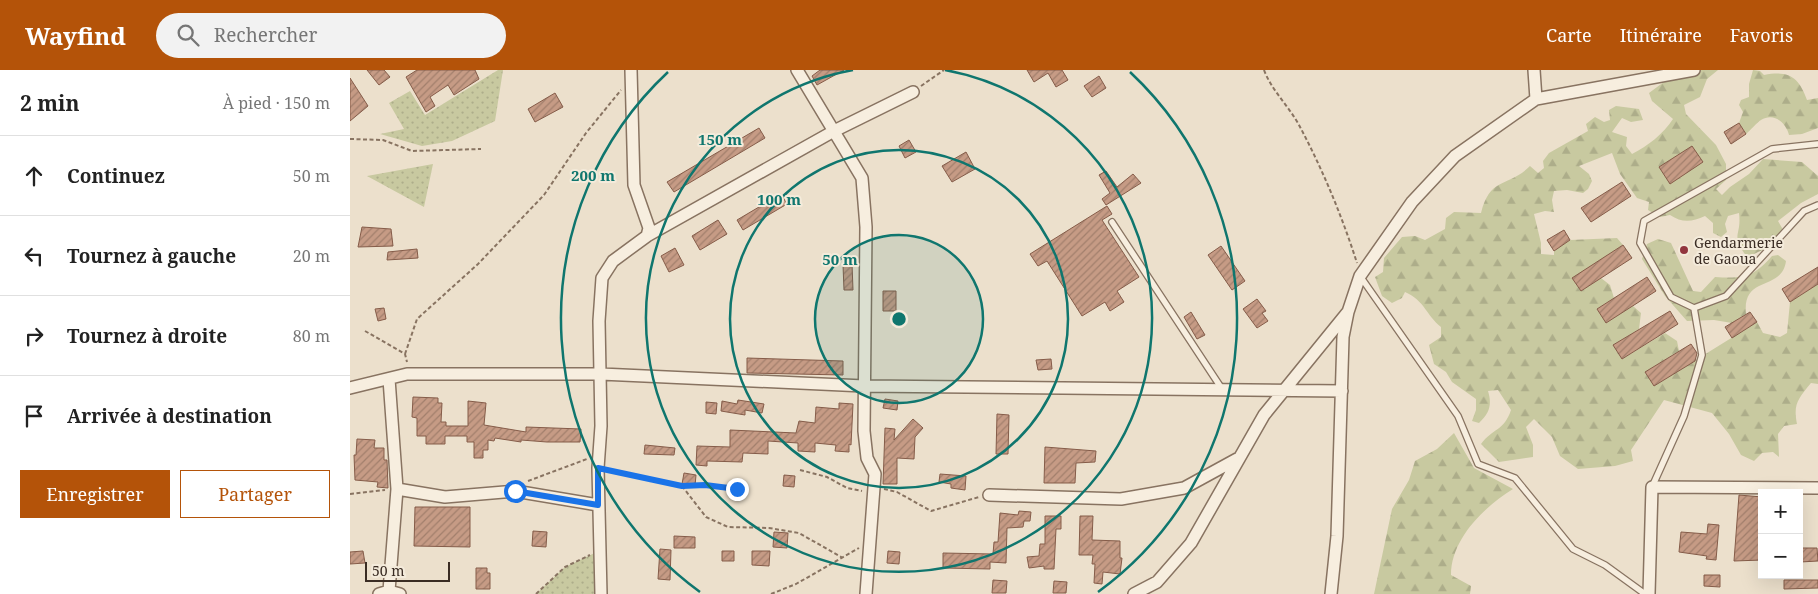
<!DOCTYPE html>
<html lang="fr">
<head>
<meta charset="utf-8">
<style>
	:root { --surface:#fff; --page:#f2f2f2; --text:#222; --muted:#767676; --line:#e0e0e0; --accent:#b45309 }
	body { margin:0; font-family:"Noto Serif",serif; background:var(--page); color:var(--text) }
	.controls { position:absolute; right:15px; bottom:15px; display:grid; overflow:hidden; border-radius:0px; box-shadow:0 5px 20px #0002 }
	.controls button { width:45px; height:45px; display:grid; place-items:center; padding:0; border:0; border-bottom:1px solid var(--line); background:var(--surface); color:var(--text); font:25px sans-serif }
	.scale { position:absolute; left:15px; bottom:12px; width:85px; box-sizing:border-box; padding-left:5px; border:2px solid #3a2c23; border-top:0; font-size:14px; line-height:18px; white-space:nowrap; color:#3a2c23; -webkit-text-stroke:4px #f4ebdb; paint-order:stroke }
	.stop { position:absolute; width:15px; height:15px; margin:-11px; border:4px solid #1a73e8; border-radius:50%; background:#fff }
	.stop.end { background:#1a73e8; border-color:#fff; box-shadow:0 1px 5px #0008 }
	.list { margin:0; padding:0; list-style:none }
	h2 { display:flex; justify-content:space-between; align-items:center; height:65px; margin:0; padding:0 20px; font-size:21px }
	h2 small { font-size:16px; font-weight:400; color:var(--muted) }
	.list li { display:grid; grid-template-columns:32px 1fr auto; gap:15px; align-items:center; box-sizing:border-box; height:80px; padding:0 20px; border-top:1px solid var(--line) }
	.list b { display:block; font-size:19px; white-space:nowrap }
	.list em { font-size:16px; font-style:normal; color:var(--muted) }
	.actions { display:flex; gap:10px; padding:15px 20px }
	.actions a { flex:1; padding:11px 0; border:1px solid var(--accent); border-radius:0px; text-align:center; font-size:18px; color:var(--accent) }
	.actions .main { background:var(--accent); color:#fff }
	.icon { flex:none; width:28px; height:28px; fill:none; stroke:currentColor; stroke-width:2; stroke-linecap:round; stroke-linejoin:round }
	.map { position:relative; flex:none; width:1468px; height:524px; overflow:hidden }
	header { display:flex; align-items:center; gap:30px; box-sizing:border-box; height:70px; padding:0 25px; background:var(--accent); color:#fff }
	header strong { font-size:24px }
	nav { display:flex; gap:28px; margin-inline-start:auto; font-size:18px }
	.search { width:350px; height:45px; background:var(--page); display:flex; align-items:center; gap:12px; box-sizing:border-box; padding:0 18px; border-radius:28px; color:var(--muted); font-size:19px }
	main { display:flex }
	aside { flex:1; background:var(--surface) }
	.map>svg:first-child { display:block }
	.grass { fill:url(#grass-dots) }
	.forest { fill:url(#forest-firs) }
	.building { fill:url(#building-hatch); stroke:#855c49 }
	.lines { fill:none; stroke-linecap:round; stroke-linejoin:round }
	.lane-casing { stroke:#887361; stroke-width:8 }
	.street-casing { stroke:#887361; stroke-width:14 }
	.path { stroke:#887361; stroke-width:2; stroke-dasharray:4 2.5; stroke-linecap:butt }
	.lane { stroke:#f7eedf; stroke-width:5.5 }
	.street { stroke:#f7eedf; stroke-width:11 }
	.route { stroke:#1a73e8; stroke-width:6 }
	.ring { fill:none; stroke:#0f766e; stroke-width:2.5 }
	.poi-dot { fill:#92363e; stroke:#f4ebdb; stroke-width:2 }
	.labels { text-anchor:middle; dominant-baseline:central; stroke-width:4; stroke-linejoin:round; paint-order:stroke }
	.poi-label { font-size:14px; fill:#3a2c23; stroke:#f4ebdb; text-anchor:start }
	.centre { fill:#0f766e; stroke:#f4ebdb; stroke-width:2.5 }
	.ring-label { font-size:15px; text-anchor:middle; font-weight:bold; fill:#0f766e; stroke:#f4ebdb; stroke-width:4; stroke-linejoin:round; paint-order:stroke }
</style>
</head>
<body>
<header>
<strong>Wayfind</strong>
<div class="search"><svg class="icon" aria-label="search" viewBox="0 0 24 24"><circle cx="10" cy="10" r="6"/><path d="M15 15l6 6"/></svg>Rechercher</div>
<nav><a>Carte</a><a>Itinéraire</a><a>Favoris</a></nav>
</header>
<main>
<aside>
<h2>2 min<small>À pied · 150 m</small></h2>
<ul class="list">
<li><svg class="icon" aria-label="ahead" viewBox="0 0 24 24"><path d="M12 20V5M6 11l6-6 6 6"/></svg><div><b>Continuez</b></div><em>50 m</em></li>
<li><svg class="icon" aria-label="left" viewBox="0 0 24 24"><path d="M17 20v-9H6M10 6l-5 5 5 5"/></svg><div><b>Tournez à gauche</b></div><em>20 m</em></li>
<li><svg class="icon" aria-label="right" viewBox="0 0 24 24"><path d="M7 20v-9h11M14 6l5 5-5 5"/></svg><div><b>Tournez à droite</b></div><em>80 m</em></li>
<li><svg class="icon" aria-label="arrive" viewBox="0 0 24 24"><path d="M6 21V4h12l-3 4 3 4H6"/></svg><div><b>Arrivée à destination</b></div></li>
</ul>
<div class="actions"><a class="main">Enregistrer</a><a>Partager</a></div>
</aside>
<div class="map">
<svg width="1468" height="524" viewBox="0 0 1468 524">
	<defs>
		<pattern id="grass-dots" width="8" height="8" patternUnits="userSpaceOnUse" patternTransform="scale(1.25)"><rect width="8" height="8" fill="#c8c9a0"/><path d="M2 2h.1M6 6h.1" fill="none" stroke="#adad8a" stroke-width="1.8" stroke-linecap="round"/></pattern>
		<pattern id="forest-firs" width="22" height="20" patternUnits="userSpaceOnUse" patternTransform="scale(1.25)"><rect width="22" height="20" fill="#c8c9a0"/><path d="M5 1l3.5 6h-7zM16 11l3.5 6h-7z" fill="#adad8a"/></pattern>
		<pattern id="building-hatch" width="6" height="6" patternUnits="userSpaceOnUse" patternTransform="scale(1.25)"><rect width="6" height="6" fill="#c69b85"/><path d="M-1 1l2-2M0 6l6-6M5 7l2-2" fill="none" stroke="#a27f6c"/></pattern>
	</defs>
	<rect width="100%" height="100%" fill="#ece0cc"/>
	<path class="grass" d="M148,0H153L145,51L102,71L72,76L30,64L54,59L39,33L60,21L75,45Z
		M83,94L74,137L17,106Z
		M251,480V524H186L215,497Z"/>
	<path class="forest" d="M1330,0H1368L1357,9L1350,27L1334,35L1336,44L1366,75L1376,94V110L1366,119L1372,125L1380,117L1399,104L1413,89L1452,92L1468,106V124L1451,133L1428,151L1436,165C1426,180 1412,177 1398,188C1379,164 1392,167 1389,143L1378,146L1375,154L1377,162L1371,167L1363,163V153L1355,146C1342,152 1332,153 1320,145L1310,147L1298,140L1299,132L1287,128L1270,104L1262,83L1229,96L1239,104L1242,111L1238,119L1233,123L1217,120L1204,121L1202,130L1204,142L1195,141L1184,144L1191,173V184L1204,185V181L1220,170L1267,168L1273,175L1223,209L1231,221L1251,208L1260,215L1264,228L1247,239L1256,252L1283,236L1291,243L1289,259L1264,275L1272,289L1315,263L1327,271L1329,281L1295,302L1304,316L1407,252L1413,263L1430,267L1437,263L1440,232L1468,214V314L1461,313C1448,329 1443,334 1447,354L1434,356L1428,364L1429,387L1423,382L1412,383L1404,391L1391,385L1379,364L1362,343L1314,330L1281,380L1283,391L1265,396L1228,399L1210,386L1202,367L1184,349L1176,357L1183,375V387L1149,392L1131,374C1143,358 1154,361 1161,340L1148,320L1138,321C1142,334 1140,343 1129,353L1122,351L1126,340V329L1102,312L1096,302L1084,294L1079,275L1091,267V257C1076,245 1075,231 1055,222L1052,228L1042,233L1032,226L1025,207L1033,202L1034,188L1052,167L1065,166L1075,170L1095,159L1096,148L1104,142L1131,143C1140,106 1158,118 1180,96L1188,103L1194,98L1193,91L1199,83L1238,61L1236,54L1245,47L1254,52L1260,50L1259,40L1266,36L1289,39L1293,50L1281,52L1272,48L1262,62L1277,67L1276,76L1282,84C1298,76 1313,64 1323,49L1302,31L1299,23Z
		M1403,0L1410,1L1414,5C1440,0 1449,8 1457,30L1468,28V58L1452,64L1439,65C1436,53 1424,42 1411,50C1406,53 1401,60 1396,64L1389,53L1393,42L1389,35L1391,30L1399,27V14Z
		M1308,169L1321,173L1343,221L1351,222L1365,207C1393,209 1404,207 1422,186L1428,185L1436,191C1432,222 1392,204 1396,244L1382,253L1364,250L1337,251L1315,226L1292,189L1297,174Z
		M1104,363L1124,398L1163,419C1134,437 1101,469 1101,505L1121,516L1120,524H1024L1042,439L1059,410L1065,391L1087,379Z"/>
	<path class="building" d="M17,0H34L40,7L29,15Z
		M67,0H125L129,9L104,25L98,15L80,27L85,36L76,42L56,7Z
		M470,0H494L467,15L462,6Z
		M677,0H712L718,10L706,17L698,3L684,12Z
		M749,6L756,18L742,27L734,16Z
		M0,8L18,36L0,51Z
		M205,23L213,37L185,52L178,39Z
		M1389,53L1396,64L1381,74L1374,62Z
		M409,58L415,68L324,122L317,112Z
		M559,70L566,82L555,88L549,76Z
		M1342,76L1353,92L1320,114L1309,97Z
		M616,82L625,99L602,112L592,96Z
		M756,101L767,117L783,104L791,113L756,135L752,129L760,123L749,105Z
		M1272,112L1281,126L1241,152L1231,138Z
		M431,124L437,134L393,160L387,150Z
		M757,136L762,144L752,150L789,207L767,221L774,232L760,241L755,232L732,246L697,191L688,196L680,184Z
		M368,150L377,164L350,180L342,166Z
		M12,157L41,159L43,176L8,177Z
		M1214,160L1220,170L1204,181L1197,170Z
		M1273,175L1282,188L1231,221L1222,208Z
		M871,176L895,211L882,220L858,185Z
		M325,178L334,195L319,202L311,186Z
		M67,179L68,188L37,190L38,182Z
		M502,194L503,220H494L493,195Z
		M1468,197V214L1440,232L1432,219Z
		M1297,207L1306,221L1256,253L1247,239Z
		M533,221H546V241H533Z
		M907,229L916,241L912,243L918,251L907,258L893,239Z
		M34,238L36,249L28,251L25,239Z
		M1320,241L1328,254L1272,289L1263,275Z
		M841,242L855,265L847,269L834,247Z
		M1400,242L1407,252L1382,268L1375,257Z
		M1341,274L1347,283L1345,291L1304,316L1295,302Z
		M397,288L493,291V305L397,303Z
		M701,289L702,299L688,300L686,290Z
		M63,327L88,328V333H92L91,352H96V356H118V331L136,333L134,355L176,362V357L231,359L230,372H197L171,370V372L145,368L144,371L138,370V380H133V388H124V372H117V366H95V374H76V366H67V348L62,347Z
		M535,329L548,331L547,340L533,338Z
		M388,330L414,334L412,343L395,340V345L371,341L372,331L387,334Z
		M356,332L367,333L366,344L356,343Z
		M489,333L503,334L501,375L499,374V382L485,381L486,375L465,373V382L448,381V373L418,371V384L393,383L392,392L357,391V396L346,395L347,376L380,377V360L446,363L449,351L465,353L466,337L489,339Z
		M647,344L659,345L658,384H646Z
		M563,349L573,358L565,367L564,389L547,388V414H533L535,358L545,359L544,370Z
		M7,369L25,370L24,378H34V390H37L38,418L27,417L28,412L5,410L4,385H6Z
		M295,375L325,378L324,385L294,384Z
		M695,377L746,381L745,392L726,393L725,413H694Z
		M334,403L346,405L345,416L332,414Z
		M590,404L616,406L615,420L601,418V414L589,412Z
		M434,405L445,406L444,417L433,416Z
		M1389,425L1412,427V490L1384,491Z
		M65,437H120V477L64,476Z
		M669,441L681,442L680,451H674L673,457L657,458L656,493L640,492V499L593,498V483L643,484L644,472H648L650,443L668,445Z
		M695,446H711V459H706L704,499H694V496L679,498L677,487L689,486L690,474H695Z
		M730,446H743L742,470L770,471V488H772L770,504L753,502L752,514L744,513L745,494H742L743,485H729Z
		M1358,454L1369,455L1366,490L1356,489L1357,486L1329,482L1331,462L1357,464Z
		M183,461L197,462L196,477L182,476Z
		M424,462L438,463L437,478L423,477Z
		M324,466L345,467V478H324Z
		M1450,478H1467L1468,491L1450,492Z
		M310,479L321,480L320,510L308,509Z
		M13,481L15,493L0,494V482Z
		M372,481H384V491H372Z
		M402,481H420L419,496L402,495Z
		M538,481L550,482L549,494L537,493Z
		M126,498H137V503H140V519H126Z
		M1354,505H1370V517L1354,516Z
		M643,510L657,511L656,523H642Z
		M1434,510H1468V518L1434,519Z
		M704,511L717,512L716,523H703Z"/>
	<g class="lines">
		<g class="lane-casing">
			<path id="lane" d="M1468,74L1422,79L1294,151L1290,173L1321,227L1344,238L1376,226L1454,141L1468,135
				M762,152L872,319
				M1010,206L1108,346L1128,394L1165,408L1223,479L1255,495L1295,524
				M1302,417L1334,346L1352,285L1344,238"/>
		</g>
		<g class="street-casing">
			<path id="street" d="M447,0L512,108L516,157L514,361L517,388L525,404L516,524
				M1184,0L1186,29
				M297,166L484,61L563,22
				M39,309L47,419L39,521
				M0,318L57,304H251L514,316L992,321
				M47,419L95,427L165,421L248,435
				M639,425L771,429L834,418L887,389
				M29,524L39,521L50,524
				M251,524L248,398L251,356L249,251L252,208L263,191L297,166L299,158L284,115L281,0
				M784,524L807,512L841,473L914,345L997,243
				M981,524L987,466L993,267L998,242L1010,206L1062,132L1105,86L1186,29L1344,0
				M1299,524L1302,417L1468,418"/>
		</g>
		<path class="path" d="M914,0C922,21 938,35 949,55C972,98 992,146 1007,193
			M571,16L594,0
			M0,69L33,70L62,81L131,79
			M15,261L55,284L57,292
			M55,284L67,249L128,194L194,125L236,63L271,20
			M259,400L332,416L355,415L387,419
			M450,400L477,407L497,418L512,421
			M178,411L237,389
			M332,416L356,447L378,457L419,458L449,463L493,488
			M534,419L547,422L581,441L629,427
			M0,424L35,420
			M186,524L215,497L240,485
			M421,524L446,514L509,478"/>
		<use href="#lane" class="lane"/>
		<use href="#street" class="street"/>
	</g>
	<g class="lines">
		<path class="route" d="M165,421L248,435V398L332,416L355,415L387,419"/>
	</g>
	<circle cx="549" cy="249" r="84" fill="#0f766e" fill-opacity=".12"/>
	<g class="ring">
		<circle cx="549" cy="249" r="84"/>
		<circle cx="549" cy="249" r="169"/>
		<path d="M595 0A253 253 0 1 1 503 0"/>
		<path d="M350 522A338 338 0 0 1 318 2M780 2A338 338 0 0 1 748 522"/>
	</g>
	<circle class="poi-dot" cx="1334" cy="180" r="5"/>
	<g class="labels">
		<g class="poi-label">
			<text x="1344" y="172">Gendarmerie<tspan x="1344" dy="16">de Gaoua</tspan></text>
		</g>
	</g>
	<circle cx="549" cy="249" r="8" class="centre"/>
	<g class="ring-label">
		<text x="370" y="75">150 m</text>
		<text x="243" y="111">200 m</text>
		<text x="429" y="135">100 m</text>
		<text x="490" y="195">50 m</text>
	</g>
</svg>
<div class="controls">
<button>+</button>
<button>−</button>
</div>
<div class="scale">50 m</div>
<div class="stop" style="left:165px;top:421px"></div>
<div class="stop end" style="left:387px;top:419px"></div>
</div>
</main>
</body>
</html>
